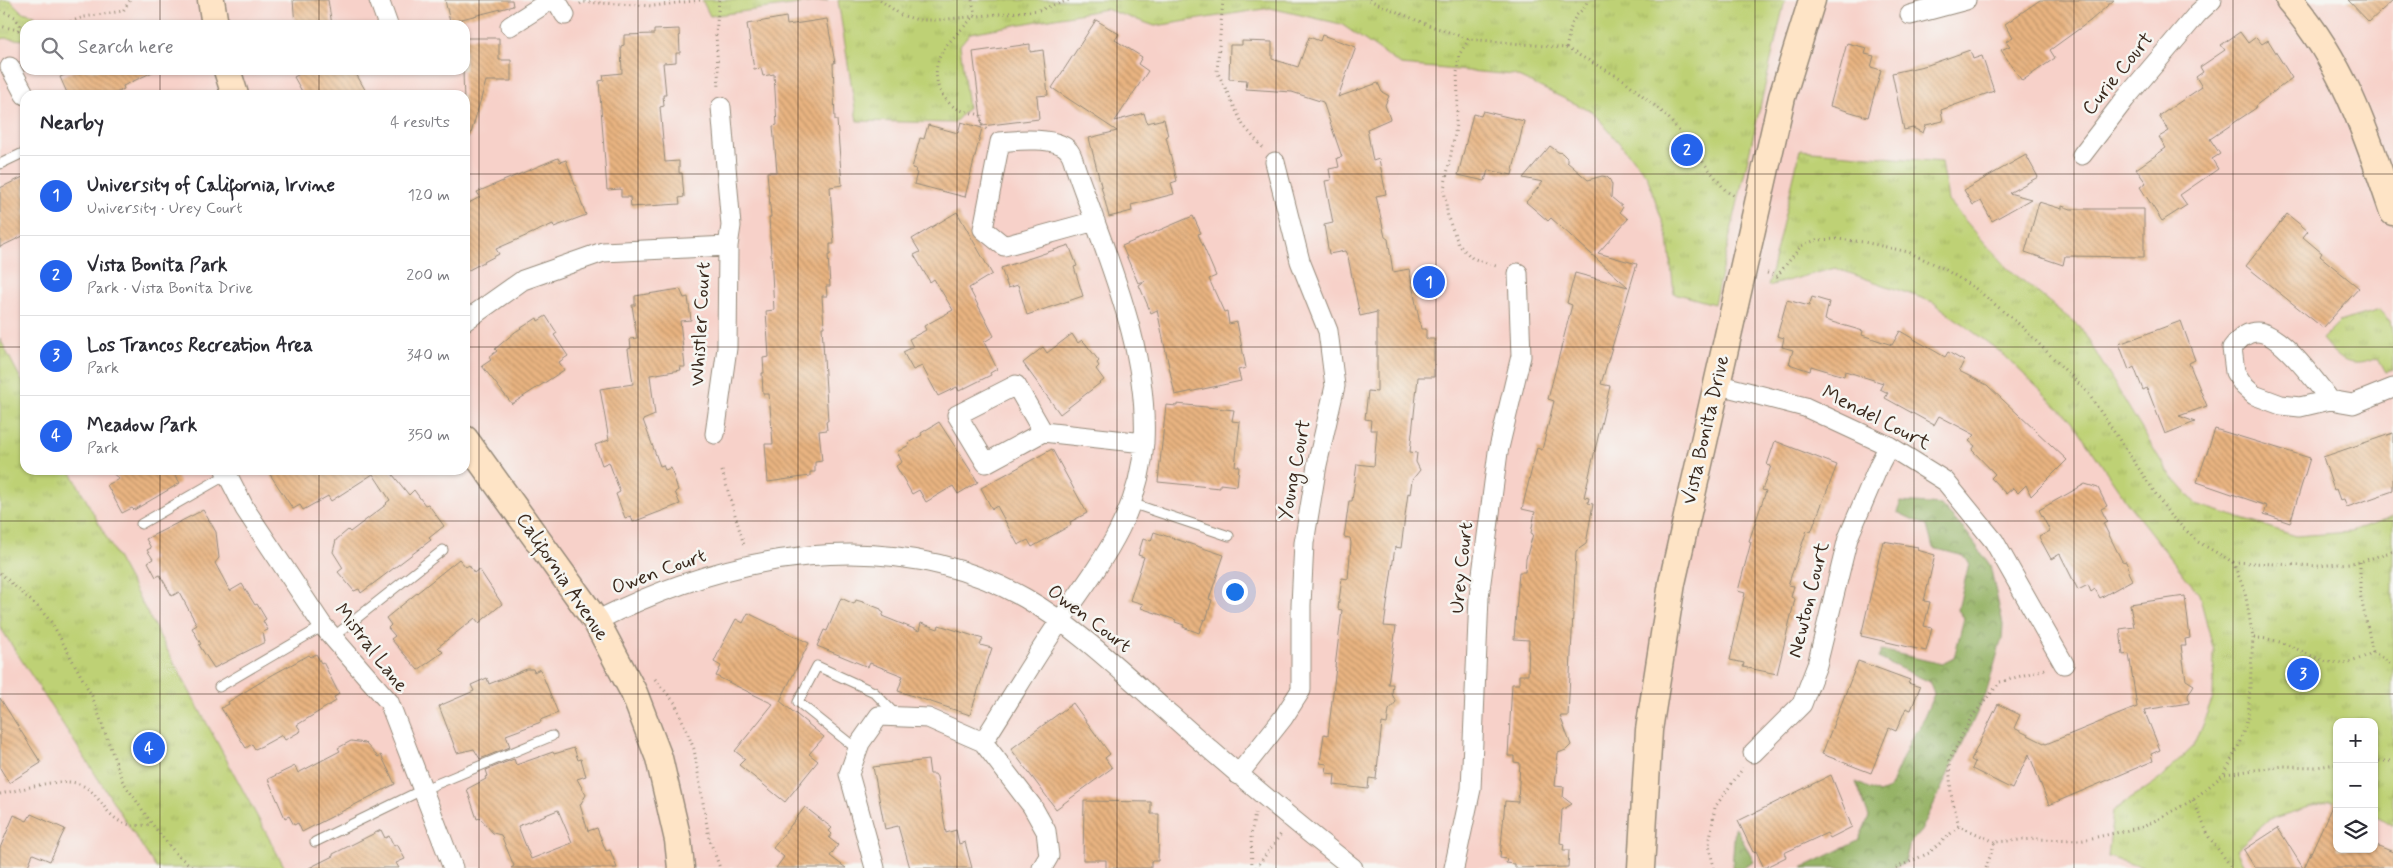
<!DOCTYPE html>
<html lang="en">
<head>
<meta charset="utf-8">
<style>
	:root { --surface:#fff; --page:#f2f2f3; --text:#2b2b33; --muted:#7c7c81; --line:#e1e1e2; --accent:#2563eb }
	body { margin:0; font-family:Mynerve,sans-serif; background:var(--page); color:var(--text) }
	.controls { position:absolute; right:15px; bottom:15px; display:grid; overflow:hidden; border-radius:10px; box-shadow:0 1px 4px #0004 }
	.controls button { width:45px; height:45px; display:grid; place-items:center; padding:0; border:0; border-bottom:1px solid var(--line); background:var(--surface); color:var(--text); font:25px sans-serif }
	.you { position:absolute; left:1234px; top:591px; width:18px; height:18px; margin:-12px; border:4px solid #fff; border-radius:50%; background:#1a73e8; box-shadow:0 0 0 8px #1a73e833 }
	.badge { display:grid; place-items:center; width:32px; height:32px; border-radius:50%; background:var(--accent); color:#fff; font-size:16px; font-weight:700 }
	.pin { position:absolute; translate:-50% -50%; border:2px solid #fff; box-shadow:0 1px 5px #0006 }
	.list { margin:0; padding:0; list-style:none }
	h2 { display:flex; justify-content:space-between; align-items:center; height:65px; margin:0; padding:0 20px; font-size:21px }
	h2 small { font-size:16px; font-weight:400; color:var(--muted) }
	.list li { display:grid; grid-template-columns:32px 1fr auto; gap:15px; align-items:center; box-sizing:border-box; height:80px; padding:0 20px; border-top:1px solid var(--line) }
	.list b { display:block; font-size:19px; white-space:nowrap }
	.list p { margin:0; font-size:16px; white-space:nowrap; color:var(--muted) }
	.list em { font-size:16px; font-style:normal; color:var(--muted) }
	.icon { flex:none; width:28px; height:28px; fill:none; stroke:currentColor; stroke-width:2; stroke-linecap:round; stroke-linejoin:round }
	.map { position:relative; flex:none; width:2393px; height:868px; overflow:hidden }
	.search { position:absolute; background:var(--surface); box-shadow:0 1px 4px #0004; left:20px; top:20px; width:450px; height:55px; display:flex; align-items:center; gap:12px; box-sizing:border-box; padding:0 18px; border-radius:15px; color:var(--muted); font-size:19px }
	.panel { position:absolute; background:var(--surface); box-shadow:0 1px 4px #0004; left:20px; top:90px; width:450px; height:385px; border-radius:15px }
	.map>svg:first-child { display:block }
	.built { fill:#f7d1c9; fill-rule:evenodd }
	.grass { fill:url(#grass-tufts); stroke:#7c7e49 }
	.forest { fill:url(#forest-crowns); stroke:#686e42 }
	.building { fill:url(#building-back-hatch); fill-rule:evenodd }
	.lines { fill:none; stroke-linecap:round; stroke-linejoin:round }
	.lane-casing { stroke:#968a7a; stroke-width:11 }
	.street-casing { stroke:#968a7a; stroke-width:21 }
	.secondary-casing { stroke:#968a7a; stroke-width:29 }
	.path { stroke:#968a7a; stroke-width:3; stroke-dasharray:1 4; stroke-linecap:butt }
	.lane { stroke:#fff; stroke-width:9 }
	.street { stroke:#fff; stroke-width:19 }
	.secondary { stroke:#fee4c6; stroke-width:26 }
	.grid { fill:none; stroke:#3b2a1e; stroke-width:1; stroke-opacity:0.55 }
	.labels { text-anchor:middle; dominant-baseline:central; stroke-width:5; stroke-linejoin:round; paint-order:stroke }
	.street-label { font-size:20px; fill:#3b2a1e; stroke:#f6f6f2 }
</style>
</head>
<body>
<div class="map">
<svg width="2393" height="868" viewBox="0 0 2393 868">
	<defs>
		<pattern id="grass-tufts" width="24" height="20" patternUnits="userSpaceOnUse" patternTransform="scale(1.25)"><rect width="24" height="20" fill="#bed174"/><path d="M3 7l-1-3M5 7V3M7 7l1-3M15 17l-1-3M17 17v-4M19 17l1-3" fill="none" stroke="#a4b464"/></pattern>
		<pattern id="forest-crowns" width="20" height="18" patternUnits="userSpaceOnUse" patternTransform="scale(1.25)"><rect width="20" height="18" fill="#96b366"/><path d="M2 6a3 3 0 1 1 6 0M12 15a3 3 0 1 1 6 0" fill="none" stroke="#7c9253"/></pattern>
		<pattern id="building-back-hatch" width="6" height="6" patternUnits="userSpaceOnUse" patternTransform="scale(1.25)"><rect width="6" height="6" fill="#e9b481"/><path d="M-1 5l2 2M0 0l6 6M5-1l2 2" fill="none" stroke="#be9369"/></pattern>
	</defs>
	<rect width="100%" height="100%" fill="#f6f6f2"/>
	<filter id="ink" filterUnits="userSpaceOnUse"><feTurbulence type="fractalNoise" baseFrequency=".02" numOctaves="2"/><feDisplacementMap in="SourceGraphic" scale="10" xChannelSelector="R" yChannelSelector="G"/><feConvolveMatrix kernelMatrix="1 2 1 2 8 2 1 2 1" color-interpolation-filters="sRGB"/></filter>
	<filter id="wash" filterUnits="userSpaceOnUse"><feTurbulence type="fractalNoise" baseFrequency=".0096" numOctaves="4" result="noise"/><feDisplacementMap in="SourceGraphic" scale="20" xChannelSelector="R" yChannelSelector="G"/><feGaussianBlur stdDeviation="1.12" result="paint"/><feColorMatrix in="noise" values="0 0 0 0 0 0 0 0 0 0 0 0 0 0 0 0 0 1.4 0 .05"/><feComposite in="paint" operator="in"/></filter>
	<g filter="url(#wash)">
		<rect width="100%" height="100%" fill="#f2e9d7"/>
		<path class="built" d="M0,0H2393V868H0ZM25,25H465V70H25ZM25,95H465V470H25ZM2337,722H2374V849H2337Z"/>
		<path class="grass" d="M0,0H10L22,12L35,15L33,25H25V40L4,38L0,40Z
			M702,0H828L710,16Z
			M838,0H1785L1714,304L1674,293L1668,238L1647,176L1593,112L1514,75L1401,65L1341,24L1270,8L1155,26L1106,9L970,33L960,45L968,108L954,123L857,121Z
			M1800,150L1942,162L1948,201L2006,267L2081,328L2167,471L2196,504L2296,536L2351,532L2393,516V826L2374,814V722H2337V803L2329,801L2270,819L2236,850L2246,868H2145L2108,857L2113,811L2160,779L2193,747L2213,698L2214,651L2199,594L2129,505L2072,421L2003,354L1933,302L1835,268L1768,286Z
			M2380,310L2391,321L2393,331V370L2386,372L2378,358C2349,369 2341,362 2322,339L2339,322Z
			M0,339L25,387V470H70L285,868H156L0,627Z"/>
		<path class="forest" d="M1901,502L1941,505L1967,533L1990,565L2003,625L2002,638L1986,694L1921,831L1910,843L1905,863L1893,868H1802L1858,841L1869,817L1856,782L1879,793L1889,789L1914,732L1919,729L1934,694L1930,682L1878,658L1881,650L1942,664L1954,658L1964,618L1958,610L1969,563L1964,556L1933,548L1927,526L1897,512Z
			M1735,826L1754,862L1743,868H1732Z"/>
		<g id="blocks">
			<path class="building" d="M293,0H328L332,25H295Z
				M445,0H512L513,6L450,22Z
				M2040,0H2114L2090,21L2050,50L2055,58L2022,81L2001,50L2010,46L2006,41L2013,37L2005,24Z
				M2348,0H2393L2369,22Z
				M786,17L787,25L827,19L835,63H833L835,120H837L842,185L830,187L834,244H830V255H828L830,286H826L827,296H822L824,327H822L828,421H826L827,430L819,431L822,461L815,462V472H810V476L768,482L765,444H773L769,394H763L762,373H764L763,358L769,357L766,311L774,310L769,217H771L767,172H777L773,126L777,125L774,74L763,76L761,68L754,69L747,24Z
				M1096,20L1119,34L1115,40L1142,57L1138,64L1148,71L1115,121L1144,113L1147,123L1164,119L1168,136L1166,137L1177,181L1171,183L1174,194L1131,205L1132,211L1109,217L1089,138L1117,131L1052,88Z
				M679,29L680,53H676V62L663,63L666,95H663L664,106L660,107L665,162L679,161V173H682L684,197L679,198L680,204L631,207L630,197H621V189L607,190L599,81L604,80L603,75L622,73L621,46L624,45V35L654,34V30Z
				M2240,32L2248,43L2256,37L2262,44L2268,40L2292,78L2255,106L2256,108L2210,139L2220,154L2212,159L2218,169L2180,195L2187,205L2162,221L2140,187L2146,183L2136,169L2166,148L2159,137L2169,131L2159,116L2202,87L2196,77L2203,72L2200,67L2225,50L2221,45Z
				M1322,35L1356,47L1338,97L1378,83L1382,92L1389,96L1385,105L1390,119L1367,129L1373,161L1379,159L1386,194L1376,196L1385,237L1388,239L1393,272L1409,269L1421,329H1426V339H1434V377H1418L1410,452L1417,453L1416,462L1420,470L1412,480L1410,494L1408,493L1401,548L1395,547L1384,626L1396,627L1388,684H1393L1392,694L1396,702L1389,710L1387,724L1382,723L1376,779L1369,778L1368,789L1334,785L1335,774L1326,773L1327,764L1320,763L1324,734L1328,735L1336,667H1335L1342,610L1338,609L1342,578L1348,579L1351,543L1350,538L1344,537L1349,501H1352L1357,464L1374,466L1377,430H1370L1371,420L1365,419L1368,391L1377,392V312L1360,316L1348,257L1345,251L1329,254L1324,225L1333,223L1325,181L1331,180L1329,169L1339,167L1337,158L1342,157L1323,102L1292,92L1246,89L1247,80L1229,79L1230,45H1242V41L1272,42V59L1298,67L1309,37L1320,41Z
				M465,38H499V60H511V81H486L470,137H465L463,70H465Z
				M1847,43L1867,48L1865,54L1874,56L1871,67L1881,70L1868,117L1830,106Z
				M1030,44V52L1043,50L1048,95L1037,96L1039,119L982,126L973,52Z
				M1970,50L1973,59L1982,56L1994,91L1941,110L1943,121L1926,125L1923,133L1913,128L1904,130L1892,73L1928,65Z
				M76,70H157L123,86L124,89L112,95H68L60,77Z
				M307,70H354L368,95H304L294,77Z
				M1483,111L1524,121L1512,175L1488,170L1485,181L1458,175L1473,114L1481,116Z
				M961,122L982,128L965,197L914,184L917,173L915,172L916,169L912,168L920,138L924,139L928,125L958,133Z
				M1550,146L1558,152L1562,153L1567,158V162L1588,180L1602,176L1607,177L1610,180L1612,185L1611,197L1623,207L1620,212L1628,219L1598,253L1637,264L1601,384L1610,386L1584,497L1589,498L1588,503L1593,504L1586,544L1576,551L1568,716H1560L1571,745L1566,750L1558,753L1555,786L1564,787L1563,797L1572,804L1562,810L1560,843L1564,844L1563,850H1569L1568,867L1515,868V864L1506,863L1507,859L1500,858L1505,801L1518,802L1520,763L1514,762V756H1508L1512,684H1519V675H1528L1529,640L1514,639L1519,572H1525L1526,559L1533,534L1531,533L1535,512L1522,509L1537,448L1542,450L1554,401L1548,399L1572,305L1567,303L1575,273L1628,287L1551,218L1548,221L1526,202L1543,182L1523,178Z
				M2026,155L2038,177L2009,193L2031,199L1992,221L1981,201L1973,205L1964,190Z
				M558,158L560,162L566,160L586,215L554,227L553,224L496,249L499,254L465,272V205L480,197L477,192Z
				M25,176V235L0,247V188Z
				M2039,202L2062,209V206L2071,209H2144V257L2065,256L2063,265L2025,252Z
				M957,212L992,274L969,288L994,336L984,342L997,369L990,373L991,375L959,391L957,387L938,396L922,366L913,370L903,352L913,347L909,339L926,330L924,326L953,310L934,279L930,282L914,255L920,252L912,239Z
				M2287,214L2308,231L2303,237L2322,253L2320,256L2359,288L2323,328L2246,266Z
				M1193,216L1201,233L1198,234L1216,276L1209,279L1224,312L1227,311L1229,324L1237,322L1246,368L1238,370L1241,381L1175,395L1157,310L1151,313L1139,285L1145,281L1138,283L1122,246Z
				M1069,245L1077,266L1074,267L1083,296L1027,315L1018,285L1008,288L1001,268Z
				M680,289L684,298L688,297L691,320L680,321L685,367H680L681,370L650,375L655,415L643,420L660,466L663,465L665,470L671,468L678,490L675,492L680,504L633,522L631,516L625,518L616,494L620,492L609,462L602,465L595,445L609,440L600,389L633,384L628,349L631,348L630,339L637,338L632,305H635V296Z
				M1812,297L1829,302L1825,320L1863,331L1862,335L1892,345L1900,331L1945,357L1948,352L1964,361L1959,371L1987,385L2067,460L2031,496L2026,485L2018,493L2013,488L2006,494L1991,478L1995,474L1972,450L1975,446L1969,441L1975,435L1939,416L1934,425L1885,398L1888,393L1880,389L1883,383L1845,371L1844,376L1811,366L1810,371L1789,364L1793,350L1782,347L1784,338L1777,336L1787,300L1809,306Z
				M546,316L557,333L554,335L568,356L559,362L564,370L512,404L482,366L491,360L489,357L497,351L495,349L515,332L537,318L538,321Z
				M2181,321L2195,360L2189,363L2207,406L2179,416L2195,422L2165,434L2147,388L2143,390L2134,367L2129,370L2119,344Z
				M1072,334L1078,343L1082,340L1085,343L1099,361L1097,363L1099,366L1096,369L1104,380L1060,414L1023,363L1043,347L1047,353Z
				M1177,404L1234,410L1232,421L1240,422L1235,466H1239L1237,486L1220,484V488L1158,482L1166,405L1177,406Z
				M939,422L978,482L958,494L953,486L926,502L919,490L912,494L896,466L902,462L897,452L909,445L908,443L922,435L921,433Z
				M2215,429L2310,458L2290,523L2264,514L2267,506L2197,482Z
				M2393,433V491L2347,507L2344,499L2340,500L2336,489L2334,490L2323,457Z
				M1775,441L1837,465L1811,532L1807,530L1788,585L1794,586L1791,597L1795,599L1777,674L1743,667L1744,663L1730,660L1745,593L1738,591L1751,542L1749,541L1766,491L1762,490L1771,466L1767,465Z
				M1052,449L1087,513L1070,522L1071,525L1032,547L1028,540L1018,545L997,506L992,509L981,488Z
				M109,470H172L180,483L134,510L132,508L122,513L107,485L119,479Z
				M267,470H389L409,495L414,490L425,505L428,504L444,526L429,538L431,540L361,593L359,589L354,591L338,572L343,568L333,552L336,540L348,530L350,532L387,504L386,503L390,500L373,474L331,501L328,496L303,510L300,505L293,509Z
				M2085,484L2098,488L2107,506L2101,509L2107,521L2103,523L2122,561L2126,562L2129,569L2128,572L2132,580L2100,598L2095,589L2091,592L2088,585L2078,590L2060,554L2051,559L2039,537L2050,531L2039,510Z
				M203,510L216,532L219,558L215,563L230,591L242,584L255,605L257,604L266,619L263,621L268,630L263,632L265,642L214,668L199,645L201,644L192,628L197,625L179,592L172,596L160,575L156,577L148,562L153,559L147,550L151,548L146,539Z
				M1154,532L1224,555L1209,599L1212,600L1206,620L1204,619L1199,633L1183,627L1184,625L1175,622L1176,620L1141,608L1143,604L1130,600L1144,557L1138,555L1143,539L1151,541Z
				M1883,541L1918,547L1917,550L1935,555L1924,601L1930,602L1924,626L1932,628L1926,651L1861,636Z
				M459,559L466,567L469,565L474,573L479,569L502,604L479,623L475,618L438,647L443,652L418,670L391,639L395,636L388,628L391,625L386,618Z
				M2185,596L2190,638L2185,639L2186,646H2181L2186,680L2194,685L2188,695L2189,703L2144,710L2160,750L2151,754L2153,761L2049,805L2029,754L2012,789L1972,769L1975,762L1971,760L1998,704L2020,715L2014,728L2046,744L2137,707L2129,654L2123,655L2120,629L2134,627L2130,604Z
				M841,598L854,604L856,600L863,602L881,609V611L884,613L882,616L919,631L921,623L938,629L939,625L983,639L980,645L992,648L970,715L898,691L903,676L870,663L868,667L817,646L824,630L827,631Z
				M748,613L809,643L780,701L824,737L809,754L818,761L785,802L739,765L745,759L735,751L773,704L716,676L721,666L714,662L721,647L736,619L743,623Z
				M316,654L321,663L323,662L339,694L334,697L336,701L297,725L301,731L285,740L282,735L262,746L255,749L252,744L246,748L221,708L229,704L228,702L274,674L309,655L311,657Z
				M1858,661L1910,680L1908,683L1920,687L1911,710L1906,708L1896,731L1889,728L1871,773L1822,754Z
				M527,669H533L534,672L540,669L558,713L540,720L541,722L506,735L510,747L480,759L474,749L457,753L439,706L474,691L471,685L487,678L489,684Z
				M0,698L41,763L9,783L0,768Z
				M1073,703L1110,754L1105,758L1112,768L1056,809L1011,749Z
				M351,741L365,743L378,757L381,755L395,784L302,832L298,823L294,825L289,816L285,818L268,779L295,766L298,773L340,751L338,748Z
				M574,748L578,760L581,759L586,776L577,779L586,795L580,805L588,831L597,828L606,851L610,850L617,868H511L514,866L501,835L493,833L480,818L477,819L467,789L486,779L485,777L488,776L486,770L514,759L516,765L553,752L554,754ZM558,810L572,843L531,859L518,826Z
				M928,760L930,774H935L937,777L946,833L956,830L959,844L965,842L972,868H910L898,826L885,829L873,767Z
				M1831,775L1852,827L1830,838L1827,833L1784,853L1786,857L1764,868L1756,851L1753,852L1738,821Z
				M2337,795V849H2374V844L2393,852V868H2304Z
				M1084,801L1151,802V814H1159L1158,861H1151V868H1106V860H1083Z
				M805,807L832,828L829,831L832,834L829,838L838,845L830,856L846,868H776L784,857L773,848Z
				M31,814L65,829L50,861L33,854L27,868H0V848L14,815L27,821Z
				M2278,828L2303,868H2255L2244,850Z
				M381,830L385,838L389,836L394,846L397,844L405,859L396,863L399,868H309L333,856V854Z"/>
		</g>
	</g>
	<g filter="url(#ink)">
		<use href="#blocks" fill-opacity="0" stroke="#968a7a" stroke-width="1"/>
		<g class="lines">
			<g class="lane-casing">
				<path id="lane" d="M0,164L25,152
					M1131,503L1229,536
					M141,524L228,474
					M333,637L443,550
					M219,687L323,626
					M858,750L798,702L817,666L874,692L896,715
					M315,842L422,790L552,736"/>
			</g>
			<g class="street-casing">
				<path id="street" d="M379,0L388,25
					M556,0L565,15
					M1910,15L1966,0
					M510,26L551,0
					M10,67L25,95
					M2082,155L2125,99L2198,13L2212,0
					M465,321L523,280L603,252L728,246
					M1716,384L1805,407L1889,446L1945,481L1994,541L2064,664
					M2330,400C2316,382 2280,332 2257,332C2246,332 2238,340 2232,348L2235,372L2244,386L2254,395L2281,405L2300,407L2330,400L2353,404L2393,388
					M1043,432L986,463L957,415L1016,385L1043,432L1144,443
					M715,434L727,348L728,246L731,226L721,107
					M225,470L245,509L323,626L389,702L453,868
					M596,621C729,554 888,522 1025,598C1079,629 1125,675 1172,716C1231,769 1291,819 1353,868
					M983,742C1009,702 1033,660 1060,621C1099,565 1140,514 1144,442C1148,367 1121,292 1095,222C1089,204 1082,187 1076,169C1074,164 1073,156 1069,151C1058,136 1017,140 1000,142L983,229L1004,246L1095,221
					M1753,753L1802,704L1817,665L1848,538L1880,463L1889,446
					M1238,775L1283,718L1301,690V605L1304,543L1317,465L1335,386L1328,331L1300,261L1275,162
					M875,868L849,774L860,743L879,716L928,718L983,742L1032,806L1046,831L1049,856L1042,868
					M1454,868L1471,789L1479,597L1498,452L1521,356L1518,273"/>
			</g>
			<g class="secondary-casing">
				<path id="secondary" d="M211,0L215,25
					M2289,0C2344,63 2367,135 2393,212
					M227,70L235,95
					M465,439L596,621L634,693L659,758L678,840L681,868
					M1641,868L1649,730L1672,583L1782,97L1812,0"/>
			</g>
			<path class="path" d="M719,0L716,34L719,89
				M880,0L901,15L918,20H938L1039,10L1069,0
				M972,0L975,15C964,28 947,41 940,56C931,76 939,100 958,109C965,112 973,113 981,115L982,125L987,130
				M1223,0L1217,71L1243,125L1263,148
				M1369,0L1428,25L1469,39L1566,48L1624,80L1667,116L1726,191L1736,197
				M580,4L583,2L654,6L700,0
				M0,11L15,17L20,25L18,30L0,26
				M61,25L84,17L123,11L130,0
				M1469,39L1459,55L1457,73L1458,98L1455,134L1444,189L1448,218L1459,245L1472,258L1499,267
				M1566,48C1569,37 1570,25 1576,16C1581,10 1586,8 1587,0
				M1767,273L1777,276L1801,246L1816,240L1837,239L1864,242L1908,252L1943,268L1976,289L2019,324L2088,393L2170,515L2198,542L2233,562L2318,566L2360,562L2393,551
				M722,471L744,545
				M2233,562L2245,592L2253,638C2303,637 2322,683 2373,652L2393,665
				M2360,562V594L2373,652
				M0,573L38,607L52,623L92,696L122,780L152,824L177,855L194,868
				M655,679L675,703L694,749L709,838L720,868
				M2374,761H2393
				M2225,774L2284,766L2316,767L2337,764
				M0,794C21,790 56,778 76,783C108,792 102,834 152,824
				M2193,800L2209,837L2232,868
				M1995,842L1959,826L1951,794L1949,761L1971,718L2000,682L2045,669
				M1252,868L1251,835L1255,813
				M1256,868L1281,834
				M1714,868L1709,845L1715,807L1743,768
				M1896,868L1929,853L1959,826
				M1986,868L1995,842L2035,839L2083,840L2143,827L2193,800L2224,774L2238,747L2248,718L2253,638"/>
			<use href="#lane" class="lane"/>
			<use href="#street" class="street"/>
			<use href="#secondary" class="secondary"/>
		</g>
	</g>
	<path class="grid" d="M160,0V25M319,0V25M479,0V868M638,0V868M798,0V868M957,0V868M1117,0V868M1276,0V868M1436,0V868M1595,0V868M1755,0V868M1914,0V868M2074,0V868M2233,0V868M160,70V95M319,70V95M0,174H25M465,174H2393M0,347H25M465,347H2393M160,470V868M319,470V868M0,521H2393M0,694H2393"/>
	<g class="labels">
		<g class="street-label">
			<text transform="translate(2118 74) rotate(-51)">Curie Court</text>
			<text transform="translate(701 324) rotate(-87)">Whistler Court</text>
			<text transform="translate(1876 418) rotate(27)">Mendel Court</text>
			<text transform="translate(1706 430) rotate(-77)">Vista Bonita Drive</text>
			<text transform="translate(1295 470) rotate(-79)">Young Court</text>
			<text transform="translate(1462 568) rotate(-84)">Urey Court</text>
			<text transform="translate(659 572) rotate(-20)">Owen Court</text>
			<text transform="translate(562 577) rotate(56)">California Avenue</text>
			<text transform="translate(1809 600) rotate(-76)">Newton Court</text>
			<text transform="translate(1089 619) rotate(37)">Owen Court</text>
			<text transform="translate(371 648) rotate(52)">Mistral Lane</text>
		</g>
	</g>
</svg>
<div class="controls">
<button>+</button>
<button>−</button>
<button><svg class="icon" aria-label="layers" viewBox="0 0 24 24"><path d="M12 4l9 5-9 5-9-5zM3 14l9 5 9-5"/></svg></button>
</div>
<div class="you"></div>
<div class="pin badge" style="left:1429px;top:282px">1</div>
<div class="pin badge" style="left:1687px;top:150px">2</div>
<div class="pin badge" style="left:2303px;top:674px">3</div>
<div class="pin badge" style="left:149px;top:748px">4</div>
<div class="search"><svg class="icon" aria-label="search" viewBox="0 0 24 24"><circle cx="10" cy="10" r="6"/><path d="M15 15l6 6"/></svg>Search here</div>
<section class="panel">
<h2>Nearby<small>4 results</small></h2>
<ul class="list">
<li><span class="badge">1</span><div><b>University of California, Irvine</b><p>University · Urey Court</p></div><em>120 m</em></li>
<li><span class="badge">2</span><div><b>Vista Bonita Park</b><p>Park · Vista Bonita Drive</p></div><em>200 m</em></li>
<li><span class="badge">3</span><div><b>Los Trancos Recreation Area</b><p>Park</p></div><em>340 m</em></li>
<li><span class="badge">4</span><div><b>Meadow Park</b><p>Park</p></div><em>350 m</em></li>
</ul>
</section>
</div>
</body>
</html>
